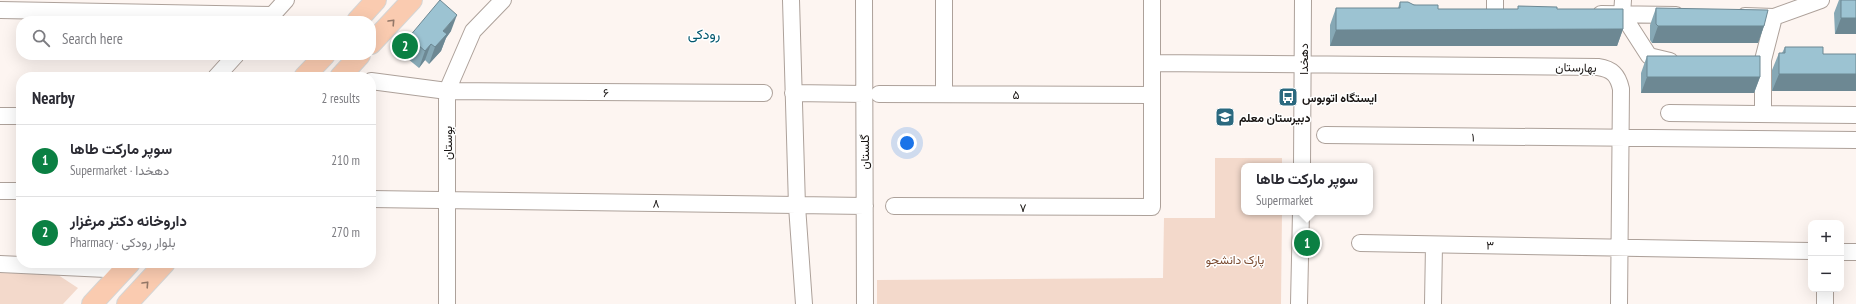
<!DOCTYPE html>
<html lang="en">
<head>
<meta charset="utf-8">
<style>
	:root { --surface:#fff; --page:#f7f7f7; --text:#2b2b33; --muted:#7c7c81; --line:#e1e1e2; --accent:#0b8043 }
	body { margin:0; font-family:"PT Sans Narrow",Vazirmatn,sans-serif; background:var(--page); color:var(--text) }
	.controls { position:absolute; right:12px; bottom:12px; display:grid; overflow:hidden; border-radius:8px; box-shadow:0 4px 16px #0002 }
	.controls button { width:36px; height:36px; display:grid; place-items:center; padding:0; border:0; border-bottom:1px solid var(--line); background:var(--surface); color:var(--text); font:20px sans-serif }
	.you { position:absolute; left:907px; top:143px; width:14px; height:14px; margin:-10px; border:3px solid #fff; border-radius:50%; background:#1a73e8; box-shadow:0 0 0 6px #1a73e833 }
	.badge { display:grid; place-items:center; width:26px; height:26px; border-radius:50%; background:var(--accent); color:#fff; font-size:13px; font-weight:700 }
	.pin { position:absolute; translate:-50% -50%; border:2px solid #fff; box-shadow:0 1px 4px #0006 }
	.popup { position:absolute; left:1241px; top:163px; width:132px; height:52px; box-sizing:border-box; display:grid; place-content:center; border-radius:8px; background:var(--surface); filter:drop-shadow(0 1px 3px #0005); font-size:13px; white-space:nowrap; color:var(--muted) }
	.popup b { font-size:15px; color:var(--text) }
	.popup::after { content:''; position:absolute; left:50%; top:100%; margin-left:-8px; border:8px solid transparent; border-top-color:var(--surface) }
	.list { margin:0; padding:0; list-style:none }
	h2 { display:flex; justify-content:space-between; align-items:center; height:52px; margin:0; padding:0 16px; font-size:17px }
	h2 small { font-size:13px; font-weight:400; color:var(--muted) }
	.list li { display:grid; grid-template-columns:26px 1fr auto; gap:12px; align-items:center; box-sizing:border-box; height:72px; padding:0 16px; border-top:1px solid var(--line) }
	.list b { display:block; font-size:15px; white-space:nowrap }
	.list p { margin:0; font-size:13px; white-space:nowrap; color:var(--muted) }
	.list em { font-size:13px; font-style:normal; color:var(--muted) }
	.icon { flex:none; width:22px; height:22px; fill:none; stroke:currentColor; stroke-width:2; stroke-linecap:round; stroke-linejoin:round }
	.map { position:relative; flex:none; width:1856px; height:304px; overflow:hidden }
	.search { position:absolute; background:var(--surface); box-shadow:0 4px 16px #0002; left:16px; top:16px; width:360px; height:44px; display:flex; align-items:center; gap:10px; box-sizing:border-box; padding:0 14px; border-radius:16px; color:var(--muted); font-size:15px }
	.panel { position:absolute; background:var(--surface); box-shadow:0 4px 16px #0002; left:16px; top:72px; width:360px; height:196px; border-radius:16px }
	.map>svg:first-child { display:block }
	.green { fill:#f3d9cb }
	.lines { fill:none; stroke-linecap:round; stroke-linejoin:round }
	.minor-casing { stroke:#ada19a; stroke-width:18 }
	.major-casing { stroke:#d5d5d4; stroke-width:22 }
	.minor { stroke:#fff; stroke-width:16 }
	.major { stroke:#facbb0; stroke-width:20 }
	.wall { fill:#86a8b5 }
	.shaded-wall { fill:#6d8893 }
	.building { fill:#9cc3d2; stroke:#6d8893 }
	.oneway { stroke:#947868 }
	.labels { text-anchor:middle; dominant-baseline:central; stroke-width:3; stroke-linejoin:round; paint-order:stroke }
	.street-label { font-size:12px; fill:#171311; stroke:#fff }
	.poi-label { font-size:12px; font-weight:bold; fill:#171311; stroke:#fff; text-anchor:start }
	.park-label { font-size:12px; fill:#79492e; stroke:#fff }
	.quarter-label { font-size:14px; fill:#00576e; stroke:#fff }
</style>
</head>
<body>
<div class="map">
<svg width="1856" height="304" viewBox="0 0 1856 304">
	<rect width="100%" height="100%" fill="#fdf5f1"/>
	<path class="green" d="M1215,158H1282V166H1244V212H1282L1281,304H877V280L1163,278L1164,218H1215Z
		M0,271H52L78,288L63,304H0Z"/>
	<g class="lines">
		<g class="minor-casing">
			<path id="minor" d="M791,0L797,206L804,304
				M864,0L865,304
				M1495,0V14
				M1623,0L1622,14L1649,56L1670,61
				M0,10L273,15
				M1601,14L1676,15
				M1745,16L1774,17L1821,0
				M267,21L286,0
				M1152,63L1598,67C1612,69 1618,75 1621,89L1619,304
				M216,77L236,55
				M371,81L447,91L764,93
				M793,93L864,94
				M879,94L1152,95
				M944,94V0
				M1669,113L1856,115
				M1763,114V60L1774,17
				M0,116H21
				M1325,135L1856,140
				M1302,166L1303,0
				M0,191H21
				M371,199L865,206
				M894,206L1152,207V0
				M1360,243L1811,251
				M1841,252H1856
				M0,264L106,269
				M1825,289V304
				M447,304V91L473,31L503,0
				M1299,304L1301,212
				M1433,304L1434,245"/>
		</g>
		<g class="major-casing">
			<path id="major" d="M357,21L376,0
				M371,44L412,0
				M304,77L325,55
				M340,77L360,55
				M92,304L130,263
				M127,304L165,263"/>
		</g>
		<use href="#minor" class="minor"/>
		<use href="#major" class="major"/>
	</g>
	<path class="wall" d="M1839,0H1856V34H1835L1834,13Z
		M1400,2L1438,9H1518V6L1557,9L1623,29L1617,46H1330V25L1336,8H1398Z
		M1656,8L1764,26L1758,43H1652L1650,40V25Z
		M451,31L446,38L441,51L429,64L425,60L419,68L402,54L409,37Z
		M1785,47H1823L1772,91V70L1779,53H1782Z
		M1647,56L1760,77L1754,93H1641V73Z"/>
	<path class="shaded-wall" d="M457,15L451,31L446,38L441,51L429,64L435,47L443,31Z
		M1841,18H1856V34H1835Z
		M1658,26H1764L1758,43H1652Z
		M1623,29L1617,46H1330L1336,30Z
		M431,44L425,60L419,68L425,51Z
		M1779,74H1856V91H1772Z
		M1647,77H1760L1754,93H1641Z"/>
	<path class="building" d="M440,0L457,15L443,31L447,34L435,47L431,44L425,51L409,37Z
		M1841,0H1856V18H1841Z
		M1400,2H1408L1414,5H1438V9H1518V6L1557,7V9H1623V29L1336,30V8H1400Z
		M1656,8L1768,10L1764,26H1658L1656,24Z
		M1785,47H1823V54H1856V74H1779V53H1785Z
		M1647,56H1760V77H1647Z"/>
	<defs><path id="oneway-chevron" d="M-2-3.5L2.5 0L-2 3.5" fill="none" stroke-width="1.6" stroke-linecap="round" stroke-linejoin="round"/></defs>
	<g class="oneway">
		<use href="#oneway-chevron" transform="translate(392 22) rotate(-47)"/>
		<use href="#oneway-chevron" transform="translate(146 284) rotate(-47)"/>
	</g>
	<defs>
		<g id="bus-square" transform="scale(1)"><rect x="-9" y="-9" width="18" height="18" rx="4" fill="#2b697f" stroke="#fff"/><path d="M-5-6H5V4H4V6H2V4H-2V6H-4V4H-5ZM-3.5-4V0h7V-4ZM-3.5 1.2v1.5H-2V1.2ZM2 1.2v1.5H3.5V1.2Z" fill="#fff"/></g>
		<g id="school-square" transform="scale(1)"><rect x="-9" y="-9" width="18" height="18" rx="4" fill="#2b697f" stroke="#fff"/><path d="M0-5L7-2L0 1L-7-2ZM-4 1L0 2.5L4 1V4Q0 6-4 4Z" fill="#fff"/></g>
	</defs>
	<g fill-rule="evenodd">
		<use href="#bus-square" x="1288" y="97"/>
		<use href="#school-square" x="1225" y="117"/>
	</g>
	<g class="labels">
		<g class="street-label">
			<text transform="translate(1303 59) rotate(-90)">دهخدا</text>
			<text transform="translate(1576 67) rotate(1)">بهارستان</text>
			<text x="606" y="92">۶</text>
			<text x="1016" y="94">۵</text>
			<text transform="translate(1473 137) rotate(1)">۱</text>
			<text transform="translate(447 143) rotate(-90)">بوستان</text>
			<text transform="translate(864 152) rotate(-90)">گلستان</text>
			<text transform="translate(656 203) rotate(1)">۸</text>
			<text x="1023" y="207">۷</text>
			<text transform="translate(1490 245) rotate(1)">۳</text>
		</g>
		<g class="poi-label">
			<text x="1302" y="97">ایستگاه اتوبوس</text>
			<text x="1239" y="117">دبیرستان معلم</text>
		</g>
		<g class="park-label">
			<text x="1235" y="259">پارک دانشجو</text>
		</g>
		<g class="quarter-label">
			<text x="704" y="34">رودکی</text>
		</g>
	</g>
</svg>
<div class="controls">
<button>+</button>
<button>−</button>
</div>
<div class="you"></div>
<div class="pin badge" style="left:1307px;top:243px">1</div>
<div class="popup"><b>سوپر مارکت طاها</b>Supermarket</div>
<div class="pin badge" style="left:405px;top:46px">2</div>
<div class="search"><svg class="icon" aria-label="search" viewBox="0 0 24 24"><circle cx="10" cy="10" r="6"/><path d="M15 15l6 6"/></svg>Search here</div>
<section class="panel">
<h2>Nearby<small>2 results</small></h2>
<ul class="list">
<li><span class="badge">1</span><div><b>سوپر مارکت طاها</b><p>Supermarket · دهخدا</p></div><em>210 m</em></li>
<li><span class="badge">2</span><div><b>داروخانه دکتر مرغزار</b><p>Pharmacy · بلوار رودکی</p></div><em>270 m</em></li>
</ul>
</section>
</div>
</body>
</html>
